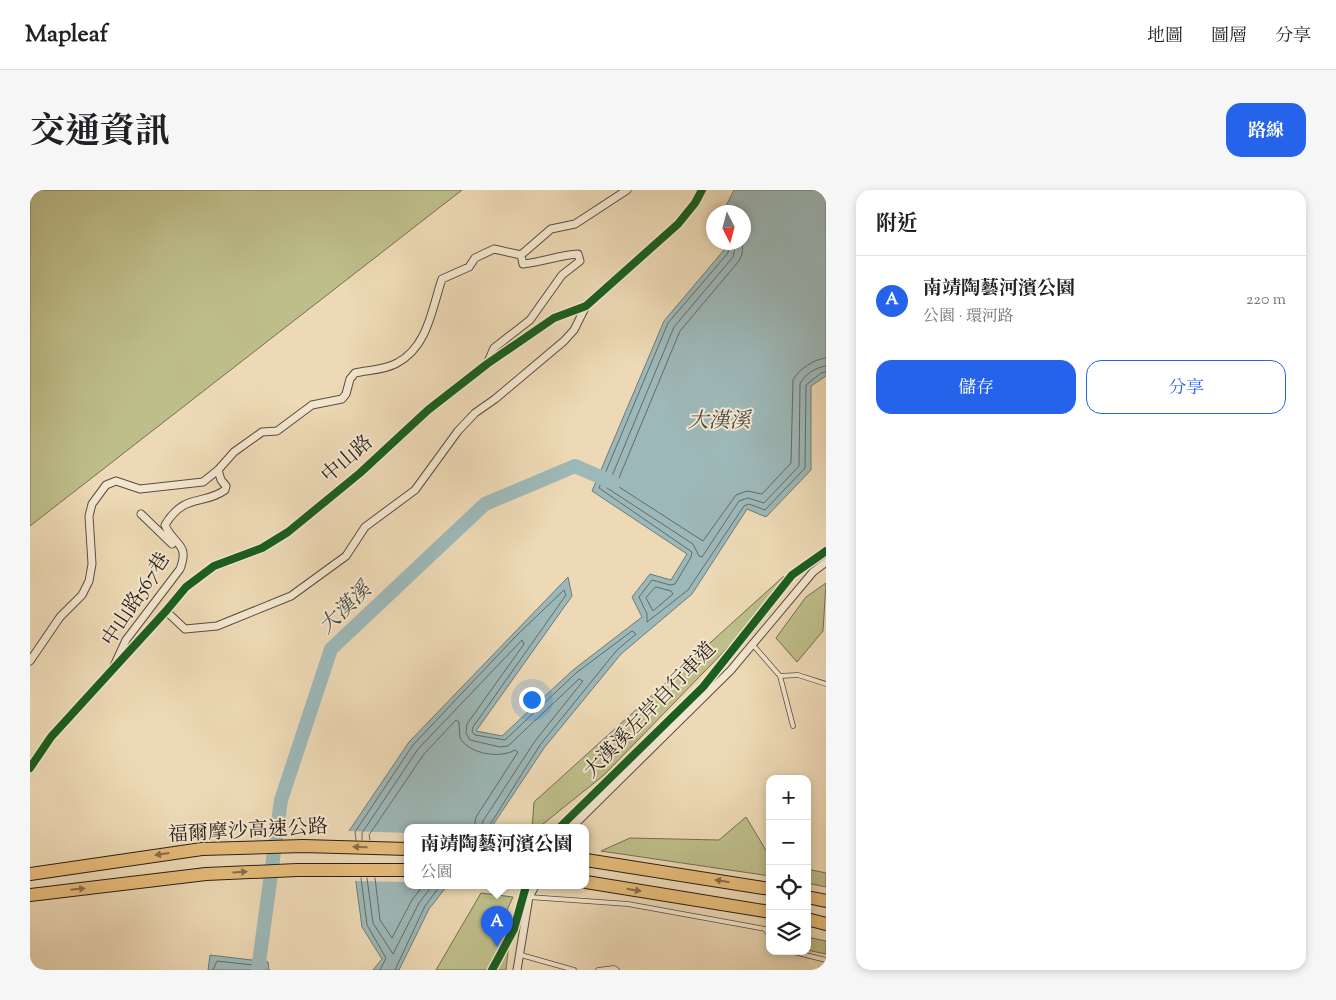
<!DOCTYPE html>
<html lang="zh-TW">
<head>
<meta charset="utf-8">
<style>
	:root { --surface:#fff; --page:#f6f6f6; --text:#202124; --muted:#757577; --line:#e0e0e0; --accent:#2563eb }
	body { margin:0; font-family:"Sorts Mill Goudy","Noto Serif TC",serif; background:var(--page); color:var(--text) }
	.controls { position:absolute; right:15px; bottom:15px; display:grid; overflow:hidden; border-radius:10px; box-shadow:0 2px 8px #0003 }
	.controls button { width:45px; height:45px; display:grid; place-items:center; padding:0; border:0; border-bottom:1px solid var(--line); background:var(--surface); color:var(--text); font:25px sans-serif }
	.compass { position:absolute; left:676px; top:15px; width:45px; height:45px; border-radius:50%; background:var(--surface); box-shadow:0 2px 8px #0003; rotate:174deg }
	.you { position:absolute; left:501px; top:509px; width:18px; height:18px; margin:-12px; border:4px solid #fff; border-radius:50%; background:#1a73e8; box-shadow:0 0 0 8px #1a73e833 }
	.badge { display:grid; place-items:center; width:32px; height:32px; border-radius:50%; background:var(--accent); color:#fff; font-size:16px; font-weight:700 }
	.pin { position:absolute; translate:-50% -41px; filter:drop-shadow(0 1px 2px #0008) }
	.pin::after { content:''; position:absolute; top:26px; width:18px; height:15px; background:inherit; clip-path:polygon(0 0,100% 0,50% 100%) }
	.popup { position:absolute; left:374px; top:634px; width:185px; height:65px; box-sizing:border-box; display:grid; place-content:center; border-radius:10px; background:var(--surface); filter:drop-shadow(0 1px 4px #0005); font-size:16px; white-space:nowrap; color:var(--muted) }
	.popup b { font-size:19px; color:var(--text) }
	.popup::after { content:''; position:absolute; left:50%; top:100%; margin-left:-10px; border:10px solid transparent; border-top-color:var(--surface) }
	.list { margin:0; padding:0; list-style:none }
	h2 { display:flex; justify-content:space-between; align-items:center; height:65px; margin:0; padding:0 20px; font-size:21px }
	h2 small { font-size:16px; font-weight:400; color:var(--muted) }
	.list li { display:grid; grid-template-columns:32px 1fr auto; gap:15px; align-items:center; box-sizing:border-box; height:90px; padding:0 20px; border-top:1px solid var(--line) }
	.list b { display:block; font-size:19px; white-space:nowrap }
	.list p { margin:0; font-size:16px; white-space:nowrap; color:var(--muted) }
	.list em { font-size:16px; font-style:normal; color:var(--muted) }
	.actions { display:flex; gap:10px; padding:15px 20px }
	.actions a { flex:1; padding:11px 0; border:1px solid var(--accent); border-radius:15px; text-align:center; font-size:18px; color:var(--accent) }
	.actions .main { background:var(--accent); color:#fff }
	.icon { flex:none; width:28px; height:28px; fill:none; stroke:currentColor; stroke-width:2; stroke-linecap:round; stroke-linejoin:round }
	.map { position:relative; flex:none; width:796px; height:780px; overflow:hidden; border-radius:15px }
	header { display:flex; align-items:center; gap:30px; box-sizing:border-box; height:70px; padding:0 25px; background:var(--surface); border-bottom:1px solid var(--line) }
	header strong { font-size:24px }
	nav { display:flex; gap:28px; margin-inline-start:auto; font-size:18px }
	.intro { display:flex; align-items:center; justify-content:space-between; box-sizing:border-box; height:120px; padding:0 30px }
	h1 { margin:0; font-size:35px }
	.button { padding:12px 22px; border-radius:15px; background:var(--accent); color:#fff; font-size:18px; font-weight:700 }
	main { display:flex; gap:30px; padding:0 30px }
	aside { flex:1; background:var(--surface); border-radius:15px; box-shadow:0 2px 8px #0003 }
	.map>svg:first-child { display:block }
	.green { fill:#bebe8a; stroke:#736e51 }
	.water { fill:#9db8b8; stroke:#6e7a78 }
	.pier { fill:#edd9b5 }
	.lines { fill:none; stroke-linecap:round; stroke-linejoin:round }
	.shore { stroke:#626b68; stroke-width:1 }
	.river { stroke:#9db8b8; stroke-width:14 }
	.service-casing { stroke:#594d3f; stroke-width:5.5 }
	.minor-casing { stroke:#594d3f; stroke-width:9 }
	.motorway-casing { stroke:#281e18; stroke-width:14 }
	.service { stroke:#f3e6cf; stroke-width:4 }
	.minor { stroke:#f3e6cf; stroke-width:7 }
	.motorway { stroke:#e6bc7a; stroke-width:12 }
	.cycleway-casing { stroke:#f3e6cf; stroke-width:11 }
	.cycleway { stroke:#1b5e20; stroke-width:8 }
	.oneway { fill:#876d49 }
	.labels { text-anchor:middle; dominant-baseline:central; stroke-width:4; stroke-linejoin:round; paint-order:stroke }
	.street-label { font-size:20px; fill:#281e18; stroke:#f3e6cf }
	.water-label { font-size:21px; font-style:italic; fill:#4b4c48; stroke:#f3e6cf }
</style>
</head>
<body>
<header>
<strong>Mapleaf</strong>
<nav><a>地圖</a><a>圖層</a><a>分享</a></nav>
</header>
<div class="intro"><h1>交通資訊</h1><a class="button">路線</a></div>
<main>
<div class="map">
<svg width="796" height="780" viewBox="0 0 796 780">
	<rect width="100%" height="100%" fill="#edd9b5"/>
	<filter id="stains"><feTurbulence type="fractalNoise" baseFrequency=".004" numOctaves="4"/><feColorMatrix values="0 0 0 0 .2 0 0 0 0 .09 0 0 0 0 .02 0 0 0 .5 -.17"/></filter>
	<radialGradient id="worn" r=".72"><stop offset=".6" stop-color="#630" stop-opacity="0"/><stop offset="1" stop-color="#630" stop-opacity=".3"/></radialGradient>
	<path class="green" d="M0,0H432L0,336Z
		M754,386L745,401L706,449L574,585L508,638H502L504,612Z
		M796,393L793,441L767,472L746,448L776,407Z
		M716,627L740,667V686L571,661L600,648L689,650Z
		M777,679L796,683V697L777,693Z
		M451,703L483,707L464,748L481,734L476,780H406Z
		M777,747L796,751V764L777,760Z"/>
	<path class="water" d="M704,0H796V186L781,196V280L736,327L717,319L662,404L591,464L514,558L461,638H378V696H417L399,719L369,780H343L352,769L332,737L319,641L379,552L538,387L542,406L446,541L472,546L543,480L612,427L602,407L620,384L641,390L657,364L562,301L634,131L694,60V53L714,52V22H693Z
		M180,765L238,772L239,780H178Z"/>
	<path class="pier" d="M317,641L378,643V692L324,691Z"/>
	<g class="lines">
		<path class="shore" d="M699,52L698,63L638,133L569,298L662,362L661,367L645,394L640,395L622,390L609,407L617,424V432L658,400L714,316L719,314L735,320L775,278L776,195L791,183L796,182
			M706,52L703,67L644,137L577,298L663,354L669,366L672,367L709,311L718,308L734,313L769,276L770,194C774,185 786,177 796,176
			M713,52L712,64L709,71L650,141L586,295L673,351L706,305L717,301L732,304L761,273L763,190C769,179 784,169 796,168
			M626,397L641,401L643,404L623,421L616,408Z
			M326,650L325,642L383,555L485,447L534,400L536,405L443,537L442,542L445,545L475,550L546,483L602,441L606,444L587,460L510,555L458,638
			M332,650V643L388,559L492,450L494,454L437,534L436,543L440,550L470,557L478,556L549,489L553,491L505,551L453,631L451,638
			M340,650L339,645L394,564L426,530L429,532L430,548C439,564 470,569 485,560L488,562L446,627L444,638
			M331,688L337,735L356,768L350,780
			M337,688L343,733L363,764L389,713L402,696
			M345,688L350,730L362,748L382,710L393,696
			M183,780L187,771L232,776L234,780
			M365,780L395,716L410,696"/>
		<path class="river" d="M228,780L251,610L301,459L455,314L545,276L584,293"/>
		<g class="service-casing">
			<path id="service" d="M723,455L750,486L768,485L796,494
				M750,486L763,536
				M499,707L598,714L735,739L740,746
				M760,761L796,770
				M491,765L544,780
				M568,780L584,778L587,780"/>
		</g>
		<g class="minor-casing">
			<path id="minor" d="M457,174L464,158L500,130L532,85L550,71L548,64C530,65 512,72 493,74L491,65L521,39L545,34L597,0
				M111,324L142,354
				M136,421L155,439L187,436L261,406L316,366L335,337L385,300L428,241L445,223L465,209L534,151L544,140L556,116
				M0,471L30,427L52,405L59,391L62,374L59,326L62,314L76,295L86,291L110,299L173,292L188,280L204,262L232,242L247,241L282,215L312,209L316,204L320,189L325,183C339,180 355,180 367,173C398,157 402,118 412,89L439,77L445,68L464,59L491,65
				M84,476L96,450L150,379C160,353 144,356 135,335C155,302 173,316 195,300L196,296L191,290L188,280
				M0,578L21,547L136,421L156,397L184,376L232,358L258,342L330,283L398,220L457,174L524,128L556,116L648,34L665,13L672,0
				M541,638L701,480L783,382L796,372
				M487,780L499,707L505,696"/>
		</g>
		<g class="motorway-casing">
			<path id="motorway" d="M556,670L740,699
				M0,684L172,659L273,656L378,659
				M556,692L740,722
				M0,705L176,684L267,680H378
				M777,707L796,711
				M777,729L796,734"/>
		</g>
		<use href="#service" class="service"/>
		<use href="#minor" class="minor"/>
		<use href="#motorway" class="motorway"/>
		<g class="cycleway-casing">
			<path id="cycleway" d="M0,578L21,547L136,421L156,397L184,376L232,358L258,342L330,283L398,220L457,174L524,128L556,116L648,34L665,13L672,0
				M529,638L673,497L762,385L796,361
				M462,780L484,739L496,696"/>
		</g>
		<use href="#cycleway" class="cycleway"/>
	</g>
	<defs><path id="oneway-solid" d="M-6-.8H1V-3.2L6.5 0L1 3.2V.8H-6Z" transform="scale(1.25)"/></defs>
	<g class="oneway">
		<use href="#oneway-solid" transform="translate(330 657) rotate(-178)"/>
		<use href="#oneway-solid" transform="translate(132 664) rotate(172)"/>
		<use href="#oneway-solid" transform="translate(210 682) rotate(-3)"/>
		<use href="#oneway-solid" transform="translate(692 691) rotate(-171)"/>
		<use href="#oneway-solid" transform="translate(48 699) rotate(-6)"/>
		<use href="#oneway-solid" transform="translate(604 700) rotate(9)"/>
	</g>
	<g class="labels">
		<g class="street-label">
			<text transform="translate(318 270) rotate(-41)">中山路</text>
			<text transform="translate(107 410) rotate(-57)">中山路567巷</text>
			<text transform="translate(621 521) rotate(-46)">大漢溪左岸自行車道</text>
			<text transform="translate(218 642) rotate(-3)">福爾摩沙高速公路</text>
		</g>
		<g class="water-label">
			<text x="689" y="232">大漢溪</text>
			<text transform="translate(316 419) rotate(-44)">大漢溪</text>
		</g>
	</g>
	<rect width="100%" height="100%" filter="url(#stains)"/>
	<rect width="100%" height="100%" fill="url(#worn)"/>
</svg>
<div class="controls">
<button>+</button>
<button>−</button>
<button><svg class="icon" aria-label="locate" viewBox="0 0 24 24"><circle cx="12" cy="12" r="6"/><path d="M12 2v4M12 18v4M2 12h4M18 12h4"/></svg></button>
<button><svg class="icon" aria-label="layers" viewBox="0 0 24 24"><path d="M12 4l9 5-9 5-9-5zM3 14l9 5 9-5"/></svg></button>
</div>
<svg class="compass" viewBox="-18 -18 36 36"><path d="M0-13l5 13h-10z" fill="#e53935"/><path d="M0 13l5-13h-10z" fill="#757577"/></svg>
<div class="you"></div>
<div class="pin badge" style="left:467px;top:757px">A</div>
<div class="popup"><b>南靖陶藝河濱公園</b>公園</div>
</div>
<aside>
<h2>附近<small></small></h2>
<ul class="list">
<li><span class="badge">A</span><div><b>南靖陶藝河濱公園</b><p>公園 · 環河路</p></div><em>220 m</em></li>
</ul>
<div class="actions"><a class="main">儲存</a><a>分享</a></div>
</aside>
</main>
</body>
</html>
